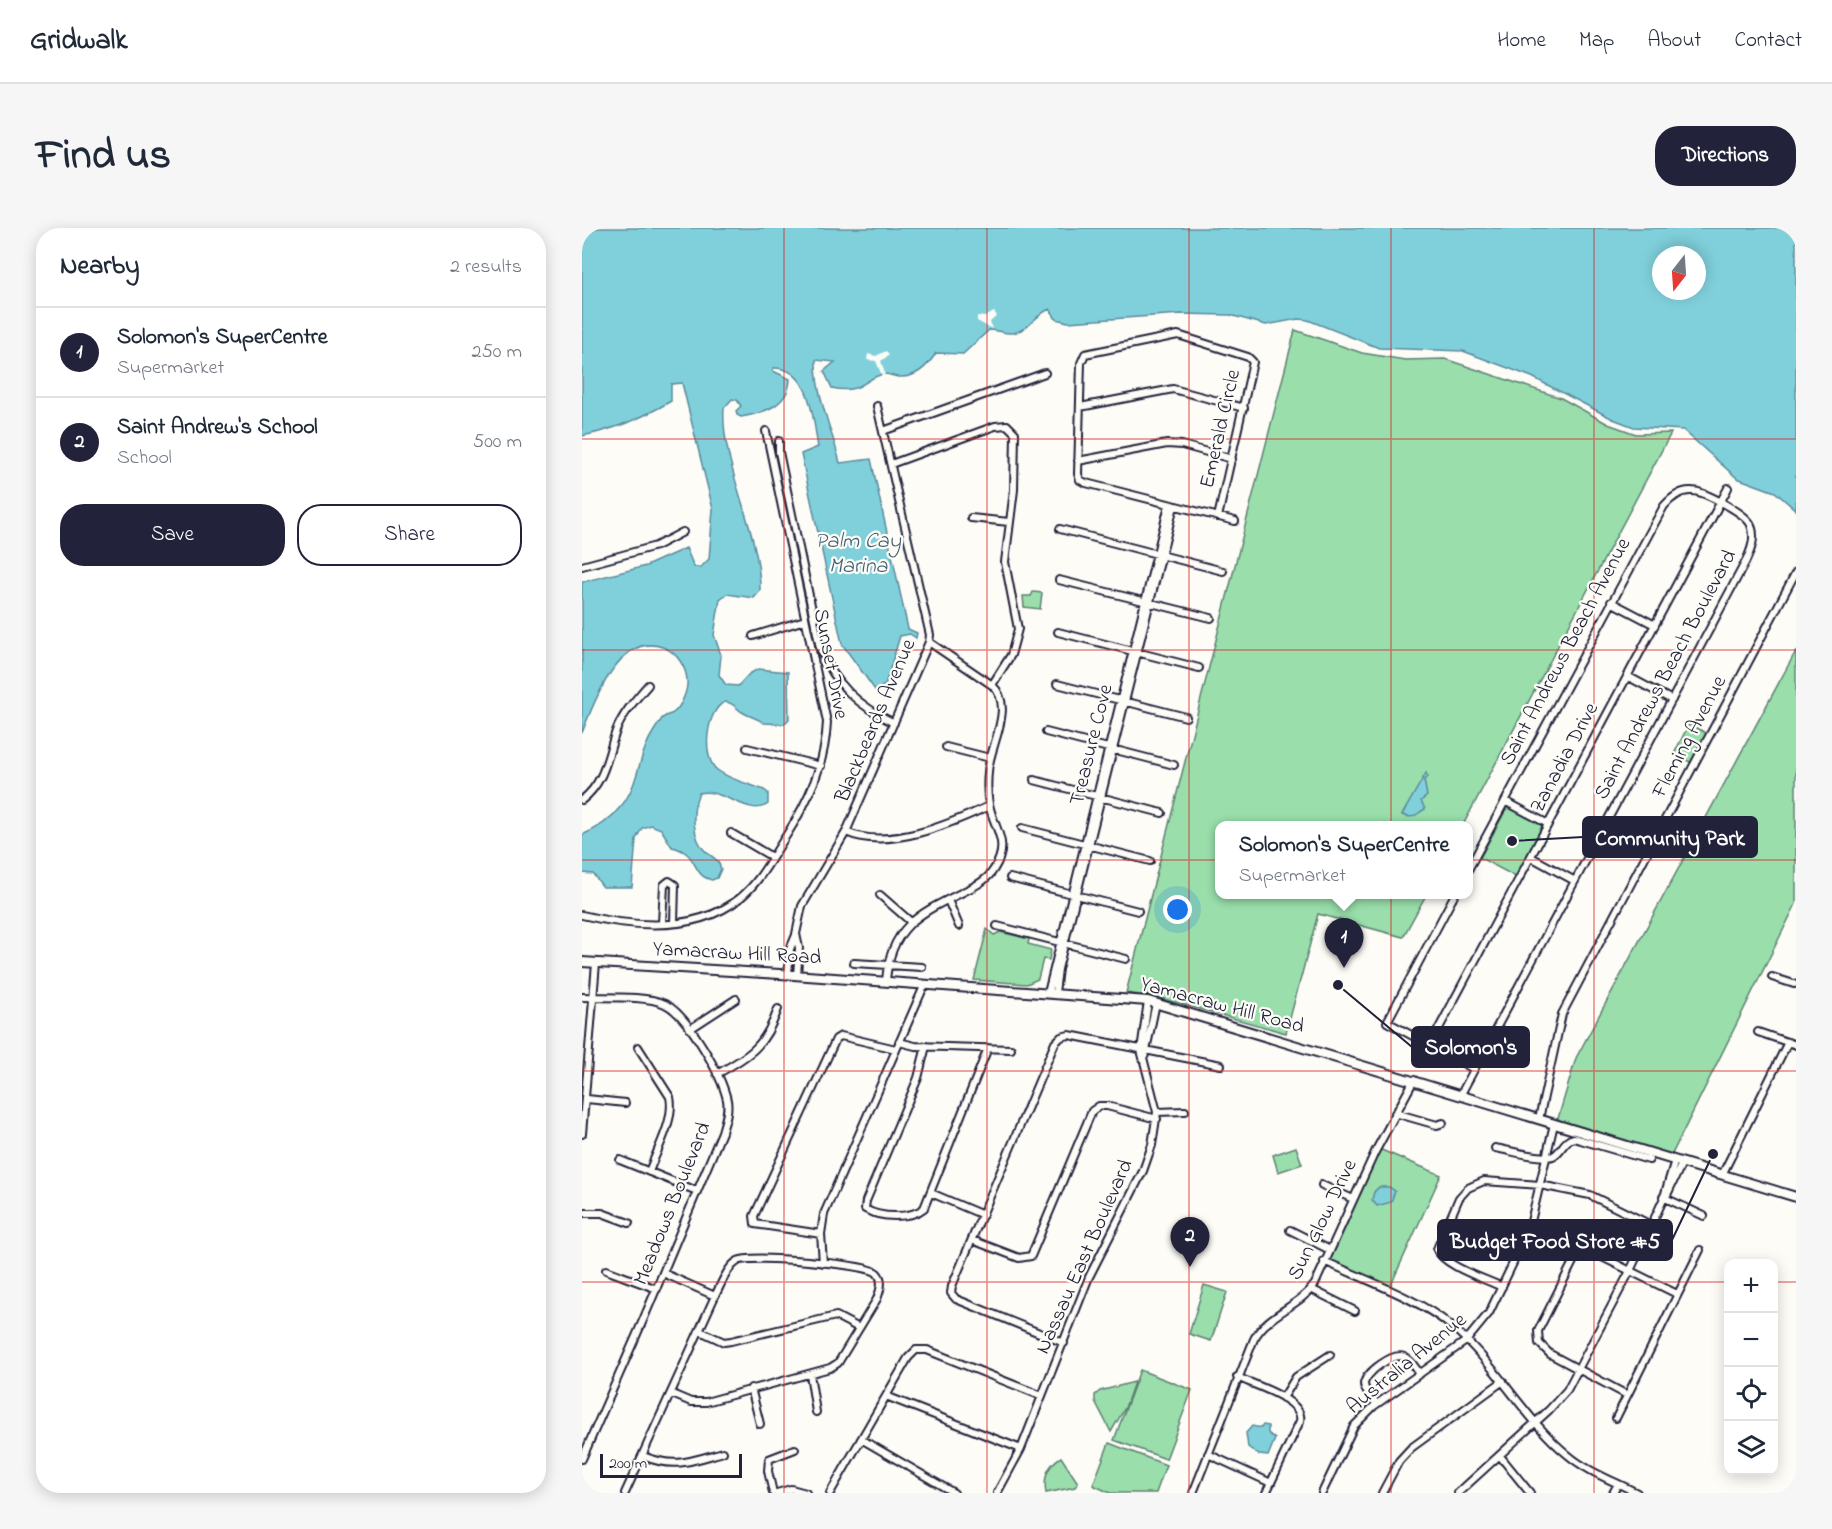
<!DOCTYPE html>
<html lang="en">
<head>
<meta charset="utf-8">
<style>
	:root { --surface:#fff; --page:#f6f6f7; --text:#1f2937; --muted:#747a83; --line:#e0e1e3; --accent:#22223b }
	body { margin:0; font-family:"Indie Flower",sans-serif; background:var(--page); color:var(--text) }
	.controls { position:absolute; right:18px; bottom:18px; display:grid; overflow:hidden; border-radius:12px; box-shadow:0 3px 15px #0003 }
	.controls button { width:54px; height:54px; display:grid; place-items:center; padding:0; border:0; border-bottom:2px solid var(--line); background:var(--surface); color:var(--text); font:30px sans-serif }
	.compass { position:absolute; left:1070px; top:18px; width:54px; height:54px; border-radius:50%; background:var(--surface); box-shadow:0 3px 15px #0003; rotate:197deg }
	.scale { position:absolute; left:18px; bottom:15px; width:142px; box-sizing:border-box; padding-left:6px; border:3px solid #22223b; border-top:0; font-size:16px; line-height:21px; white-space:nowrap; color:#22223b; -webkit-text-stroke:4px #fdfcf7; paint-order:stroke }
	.you { position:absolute; left:596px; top:682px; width:21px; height:21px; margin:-15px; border:4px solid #fff; border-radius:50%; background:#1a73e8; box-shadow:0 0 0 9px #1a73e833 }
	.badge { display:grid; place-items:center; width:39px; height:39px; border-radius:50%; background:var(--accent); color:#fff; font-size:20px; font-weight:700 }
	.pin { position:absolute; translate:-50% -50px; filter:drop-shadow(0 2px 3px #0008) }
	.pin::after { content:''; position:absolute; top:32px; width:21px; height:18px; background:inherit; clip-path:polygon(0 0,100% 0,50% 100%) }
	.popup { position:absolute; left:633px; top:593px; width:258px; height:78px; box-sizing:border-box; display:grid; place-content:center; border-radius:12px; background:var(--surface); filter:drop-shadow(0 2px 4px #0005); font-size:20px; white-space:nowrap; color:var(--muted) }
	.popup b { font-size:22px; color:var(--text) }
	.popup::after { content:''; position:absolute; left:50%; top:100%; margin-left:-12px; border:12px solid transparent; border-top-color:var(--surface) }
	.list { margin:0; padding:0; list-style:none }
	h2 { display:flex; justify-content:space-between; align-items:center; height:78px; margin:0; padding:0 24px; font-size:26px }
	h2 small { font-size:20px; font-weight:400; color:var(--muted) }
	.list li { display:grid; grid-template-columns:39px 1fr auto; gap:18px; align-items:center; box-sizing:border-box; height:90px; padding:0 24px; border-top:2px solid var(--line) }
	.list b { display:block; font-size:22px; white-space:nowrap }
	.list p { margin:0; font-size:20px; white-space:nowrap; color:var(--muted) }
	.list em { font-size:20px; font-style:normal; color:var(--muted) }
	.actions { display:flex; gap:12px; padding:18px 24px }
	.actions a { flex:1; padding:14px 0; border:2px solid var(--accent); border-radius:24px; text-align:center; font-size:21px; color:var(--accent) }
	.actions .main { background:var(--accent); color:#fff }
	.icon { flex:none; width:33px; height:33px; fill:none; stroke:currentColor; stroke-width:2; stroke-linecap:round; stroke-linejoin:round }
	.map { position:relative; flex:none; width:1214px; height:1265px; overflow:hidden; border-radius:24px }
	header { display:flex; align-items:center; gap:36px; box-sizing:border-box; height:84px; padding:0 30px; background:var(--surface); border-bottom:2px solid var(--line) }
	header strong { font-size:28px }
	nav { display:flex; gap:33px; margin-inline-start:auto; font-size:21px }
	.intro { display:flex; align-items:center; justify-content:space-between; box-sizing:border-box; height:144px; padding:0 36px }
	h1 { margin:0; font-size:42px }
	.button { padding:15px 27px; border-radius:24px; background:var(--accent); color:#fff; font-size:21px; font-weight:700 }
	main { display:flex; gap:36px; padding:0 36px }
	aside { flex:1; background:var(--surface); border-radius:24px; box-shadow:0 3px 15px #0003 }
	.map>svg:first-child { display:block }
	.green { fill:#99deab; stroke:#5e8073; stroke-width:1.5 }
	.water { fill:#80d0db; stroke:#5a8a9b; stroke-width:1.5; fill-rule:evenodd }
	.pier { fill:#fdfcf7 }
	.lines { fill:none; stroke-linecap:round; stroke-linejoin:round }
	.minor-casing { stroke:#22223b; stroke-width:10 }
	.major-casing { stroke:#22223b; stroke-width:12 }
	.minor { stroke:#fdfcf7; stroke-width:6 }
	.major { stroke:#fdfcf7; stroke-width:8 }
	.grid { fill:none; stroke:#d62828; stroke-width:1.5; stroke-opacity:0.55 }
	.labels { text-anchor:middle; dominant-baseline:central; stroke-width:4.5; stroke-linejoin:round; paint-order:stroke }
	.street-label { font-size:21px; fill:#22223b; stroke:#fdfcf7 }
	.water-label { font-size:22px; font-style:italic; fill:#435f73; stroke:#fdfcf7 }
	.leader { fill:none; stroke:#22223b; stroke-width:2 }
	.callout-dot { fill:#22223b; stroke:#fdfcf7; stroke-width:2 }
	.callout { fill:#22223b; stroke:#22223b; stroke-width:2 }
	.callout-label { font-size:22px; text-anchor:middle; font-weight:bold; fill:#fff }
</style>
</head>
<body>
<header>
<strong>Gridwalk</strong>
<nav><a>Home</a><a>Map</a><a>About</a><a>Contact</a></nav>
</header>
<div class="intro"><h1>Find us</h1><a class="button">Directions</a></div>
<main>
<aside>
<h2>Nearby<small>2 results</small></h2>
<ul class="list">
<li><span class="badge">1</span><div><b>Solomon's SuperCentre</b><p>Supermarket</p></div><em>250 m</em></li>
<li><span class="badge">2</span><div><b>Saint Andrew's School</b><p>School</p></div><em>500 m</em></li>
</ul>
<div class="actions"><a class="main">Save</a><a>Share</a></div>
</aside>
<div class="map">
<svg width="1214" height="1265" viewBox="0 0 1214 1265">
	<rect width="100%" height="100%" fill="#fdfcf7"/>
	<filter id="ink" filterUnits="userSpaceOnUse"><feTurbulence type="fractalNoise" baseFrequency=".0167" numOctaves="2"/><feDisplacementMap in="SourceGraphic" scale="12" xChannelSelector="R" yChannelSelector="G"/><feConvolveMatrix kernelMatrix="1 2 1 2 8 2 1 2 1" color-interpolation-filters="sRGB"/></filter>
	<g filter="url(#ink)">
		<path class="green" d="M713,102L780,125L823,132L863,131L979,170L1026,196L1054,206L1089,205L881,597L638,598V666L844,667L821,709L736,686L704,805L578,770L544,765Z
			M451,364L460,365L458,381L442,379L441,368H449Z
			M1214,423V676L1089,928L975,894L994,830Z
			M1107,496L1126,506L1110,535L1092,526Z
			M926,578L962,597L934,649L898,630Z
			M405,701L412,707L418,704L447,711L446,716L469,722L467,732L461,731L456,751L445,756L392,752Z
			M714,919L720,936L696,944L691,927Z
			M797,921L859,947L807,1061L750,1035L748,1029Z
			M622,1057L645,1064L629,1113L607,1106Z
			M558,1142L610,1162L584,1231L532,1212Z
			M552,1154L543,1180L529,1204L513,1173V1167L518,1163Z
			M527,1215L584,1237L574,1265H528L511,1257Z
			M479,1229L496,1255L493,1259L464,1265C461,1249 466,1237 479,1229Z"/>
		<path class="water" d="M0,0H1214V282L1193,264L1155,250L1101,202L1052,199L1031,191L950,149L881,123L797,120L726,92L716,91L684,97L648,87L599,86L486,94L474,91L468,81C454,86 447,102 431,105C423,106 415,102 407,102L381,126L354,125C346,138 334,150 317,149C312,149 307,146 303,146C283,148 281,167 250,160L242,143L253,134L234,132C233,167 250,201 258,235L289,231L326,401L335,405L334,410L328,406L318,408L303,457L293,462L260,416L219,226L236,219C231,191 229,139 191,140V143L208,151C207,177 182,185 159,189L155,187L154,183L159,178L155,172L150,171L142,180C138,236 179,305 178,363L172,370L145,366L138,371L132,407L139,427L137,447L144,457L156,458L167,446L176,441L206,444L207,491L202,496L182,495C174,489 168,489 160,484C153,480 153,475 143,474C125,481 119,527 134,541C145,551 168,556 182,562L186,565V576C168,590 140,559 117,565C109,582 110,611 124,624C132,630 136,631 139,641L135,650L130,652C108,647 118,625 90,619L79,601L69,597L60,600L54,611L50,659H21L11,646L0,645V607C15,601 30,590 40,577C57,556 56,528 70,506C73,501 77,495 79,492C81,488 87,487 91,485C99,479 106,463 105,452C104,439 95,425 83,420C38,401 12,474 0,505V354L64,338L104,320L112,339H119L127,331L131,281L100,155L89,156V173C62,189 31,202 0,208ZM1079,27H1115V63H1079Z
			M844,545L846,549L842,552L845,568L839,573L843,581C834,586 832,592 820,587Z
			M797,959H807L813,963L809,974L795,978L790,972L792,964Z
			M681,1197L686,1198V1205L693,1211L686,1228L677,1227L666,1219L664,1205L670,1198L679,1200Z"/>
		<path class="pier" d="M412,84L415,88L408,94L410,101L395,93V88L403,89Z
			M304,123L307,127L299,133L303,146L300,148L294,133L285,132L286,126L294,128Z"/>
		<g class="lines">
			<g class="minor-casing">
				<path id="minor" d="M498,179L591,161L662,180
					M301,203L463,145
					M197,213V224L238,420C253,457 277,478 312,495
					M496,233L585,216L600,217L650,231
					M309,236L413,198L425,197L433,205L432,262L423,334L436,401L429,427L410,457
					M636,289L671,134L666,129L596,107L503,126L499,135L496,246L498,252L504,255L653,293
					M389,290L427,294
					M478,301L641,343
					M0,338L74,318L101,304
					M477,352L629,390
					M1029,374L1073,397
					M476,404L617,440
					M171,408L223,392
					M1045,448L1090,472
					M475,456L604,489
					M464,504L592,537
					M364,519L408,530
					M165,520L239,538
					M452,552L580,585
					M0,572C23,554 25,529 34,503C41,485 54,471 66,457
					M923,573L966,596
					M440,600L568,633
					M264,604C306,623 368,596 407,578
					M149,605L190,629
					M949,629L993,653
					M428,650L556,683
					M873,666L805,794L892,841
					M298,667L329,694
					M366,672L377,698
					M0,687C50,699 115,705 158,670C178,654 190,629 204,608C227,572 243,537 245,494L184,203
					M80,695L82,657L87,653L93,657L92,695
					M415,698L544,731
					M272,735L340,739
					M206,746L208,721L214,707
					M215,747L217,720L214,706L220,678L264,604L347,414L348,407L295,178
					M1190,749L1212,756
					M304,753C308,700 336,686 379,665C391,659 405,653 412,641C429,614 412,602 407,576C405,566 405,555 406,544C407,519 434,478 410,457L347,414
					M466,765L587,277
					M473,765L476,741L592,278
					M0,769C22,770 63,767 83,776C106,787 140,848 145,872C147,883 143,893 140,904L62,1090L0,1231
					M108,801L154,771
					M1176,804L1214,817
					M317,814L333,818L429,821
					M848,817L1146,260
					M344,818L336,850L284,973L283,981C298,990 329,991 342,980L406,820
					M56,819L88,869C93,892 75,921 67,944
					M563,827L574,775
					M135,846C169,827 183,818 196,781
					M879,866L1164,333C1169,322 1174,310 1169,297C1165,286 1122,263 1110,263C1098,262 1089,270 1082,278L886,642
					M5,871L43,875
					M575,884L603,883
					M813,885L855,897L861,895
					M957,891L980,786L1214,344
					M0,906L14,735
					M913,920C926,922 960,932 971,928C980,924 981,912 992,910L1067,932
					M38,932L115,963
					M1140,947L1206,814
					M740,957L771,971
					M349,965L401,987
					M1085,967L1100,935
					M1081,969L1122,988
					M0,985H20L47,995
					M708,1002L748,1022
					M239,1006L173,996L172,988L254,811L259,808L314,821
					M390,1012L437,1030L449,1028L510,883L517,878H525L575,891
					M742,1033C781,1051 838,1071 869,1098C914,1135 941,1190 986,1227C1006,1244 1032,1253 1055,1265
					M241,1035L239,1006L242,986L343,756
					M24,1042L75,1061
					M81,1045L133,1068
					M920,1059C904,1051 861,1038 855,1021L877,970L886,960L902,953L958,957L1008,967L1069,997
					M729,1061L773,1083
					M118,1103L142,1114L149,1113L254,1088L277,1100
					M482,1115L374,1071L369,1065L370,1058L473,815L479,809L487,807L639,837
					M228,1146L234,1184
					M655,1149C672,1157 723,1172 718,1193L684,1265
					M169,1160L178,1196
					M1045,1167L968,1126L957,1115L956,1103L993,1030L1000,1024L1018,1028L1095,1066
					M304,1168L439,1221
					M701,1170L714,1149L748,1127
					M795,1176C791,1171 782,1163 782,1156C783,1145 811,1124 822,1129C829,1131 834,1141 838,1146
					M1034,1190L1118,1022
					M279,1211L372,1265
					M626,1226L689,1255
					M61,1228C93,1241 109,1233 141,1224
					M918,1228L948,1265
					M43,1265L133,1068C139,1057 145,1039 156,1033C167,1026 286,1036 295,1045C302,1052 298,1063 295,1071L256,1135L248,1140L124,1174H109L90,1166
					M191,1265L186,1243L187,1231L213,1221
					M195,1265L209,1261L224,1265
					M248,1265L326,1130L334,1122H345L460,1168
					M415,1265L439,1221L507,1049L561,943L570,917L575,884L559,822L566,773
					M611,1265L672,1111C686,1085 717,1079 733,1056L793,924L832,852
					M740,1265L772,1198L792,1178L884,1113L907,1085L947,1002L972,896
					M800,1265L817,1233L829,1220L921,1153
					M876,1265L967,1182L985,1162L1048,1043L1081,972L1093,932
					M1031,1265L1036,1256"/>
			</g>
			<g class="major-casing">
				<path id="major" d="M0,734L198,746L566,773L1214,969"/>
			</g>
			<use href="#minor" class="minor"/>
			<use href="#major" class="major"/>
		</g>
	</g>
	<path class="grid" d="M202,0V1265M405,0V1265M607,0V1265M809,0V1265M1012,0V1265M0,211H1214M0,422H1214M0,632H1214M0,843H1214M0,1054H1146M1192,1054H1214"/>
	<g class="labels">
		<g class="street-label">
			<text transform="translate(639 201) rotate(-77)">Emerald Circle</text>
			<text transform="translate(984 424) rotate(-62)">Saint Andrews Beach Avenue</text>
			<text transform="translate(248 436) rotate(79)">Sunset Drive</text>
			<text transform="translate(1084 447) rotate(-62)">Saint Andrews Beach Boulevard</text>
			<text transform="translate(294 493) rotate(-67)">Blackbeards Avenue</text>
			<text transform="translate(1108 509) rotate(-62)">Fleming Avenue</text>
			<text transform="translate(510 517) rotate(-76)">Treasure Cove</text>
			<text transform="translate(983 530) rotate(-62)">Zanadia Drive</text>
			<text transform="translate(155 726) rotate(3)">Yamacraw Hill Road</text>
			<text transform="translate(640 778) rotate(15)">Yamacraw Hill Road</text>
			<text transform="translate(91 976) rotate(-68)">Meadows Boulevard</text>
			<text transform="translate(741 992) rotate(-64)">Sun Glow Drive</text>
			<text transform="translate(503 1029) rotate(-66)">Nassau East Boulevard</text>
			<text transform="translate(825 1136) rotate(-39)">Australia Avenue</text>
		</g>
		<g class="water-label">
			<text x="276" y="314">Palm Cay<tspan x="276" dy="25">Marina</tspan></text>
		</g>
	</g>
	<path class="leader" d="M930 613L1001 609M756 757L830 819M1131 926L1090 1012"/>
	<g class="callout-dot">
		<circle cx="930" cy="613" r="6"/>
		<circle cx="756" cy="757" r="6"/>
		<circle cx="1131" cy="926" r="6"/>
	</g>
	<g class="callout">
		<rect x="1001" y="589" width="174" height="40" rx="6"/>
		<rect x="830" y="799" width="117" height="40" rx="6"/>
		<rect x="856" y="992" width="234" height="40" rx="6"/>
	</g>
	<g class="callout-label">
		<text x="1088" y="617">Community Park</text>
		<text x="889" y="826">Solomon's</text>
		<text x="973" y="1020">Budget Food Store #5</text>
	</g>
</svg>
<div class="controls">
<button>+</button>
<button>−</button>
<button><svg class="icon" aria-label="locate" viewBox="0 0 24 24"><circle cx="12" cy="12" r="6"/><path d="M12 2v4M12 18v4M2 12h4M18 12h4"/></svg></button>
<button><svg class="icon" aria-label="layers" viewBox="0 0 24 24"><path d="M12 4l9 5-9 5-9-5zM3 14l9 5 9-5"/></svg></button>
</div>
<svg class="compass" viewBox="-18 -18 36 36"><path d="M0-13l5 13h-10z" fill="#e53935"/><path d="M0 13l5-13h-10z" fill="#747a83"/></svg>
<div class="scale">200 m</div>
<div class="you"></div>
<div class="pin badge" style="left:762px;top:740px">1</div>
<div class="popup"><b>Solomon's SuperCentre</b>Supermarket</div>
<div class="pin badge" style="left:608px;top:1039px">2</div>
</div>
</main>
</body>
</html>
